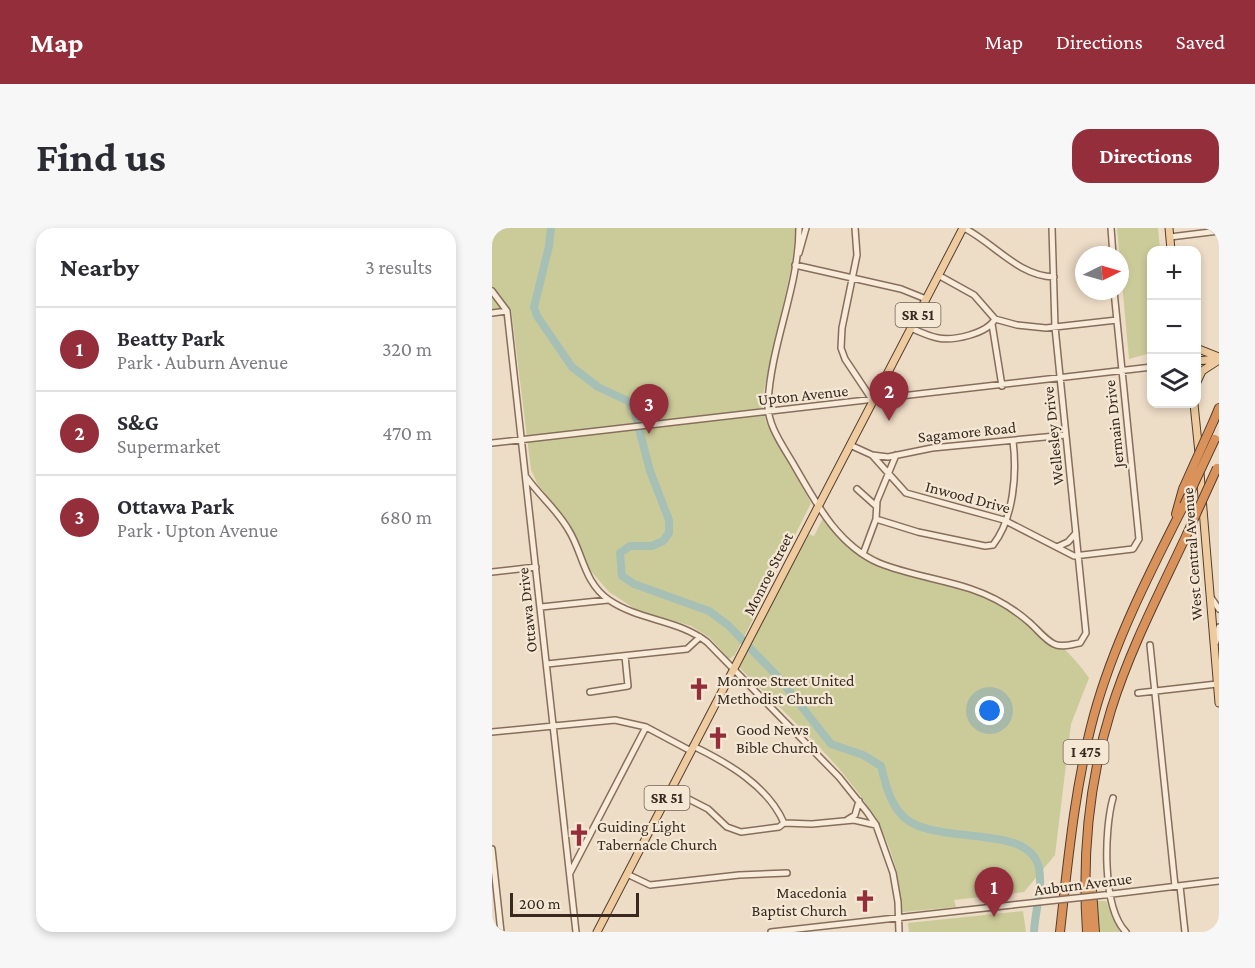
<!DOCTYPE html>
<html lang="en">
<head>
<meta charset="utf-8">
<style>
	:root { --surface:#fff; --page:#f7f7f7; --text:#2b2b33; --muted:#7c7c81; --line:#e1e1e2; --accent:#942e3b }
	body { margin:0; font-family:"Crimson Pro",serif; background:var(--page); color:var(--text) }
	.controls { position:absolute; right:18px; top:18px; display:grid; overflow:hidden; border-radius:12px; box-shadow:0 3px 9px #0003 }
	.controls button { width:54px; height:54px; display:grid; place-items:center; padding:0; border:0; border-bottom:2px solid var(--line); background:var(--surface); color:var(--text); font:30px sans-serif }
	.compass { position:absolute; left:583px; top:18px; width:54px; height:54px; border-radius:50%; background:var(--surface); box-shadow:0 3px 9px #0003; rotate:85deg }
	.scale { position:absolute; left:18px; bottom:15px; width:129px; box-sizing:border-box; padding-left:6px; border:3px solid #38281f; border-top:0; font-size:16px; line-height:21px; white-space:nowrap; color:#38281f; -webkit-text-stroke:4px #f4e8d5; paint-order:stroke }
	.you { position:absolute; left:498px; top:483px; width:21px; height:21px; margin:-15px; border:4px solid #fff; border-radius:50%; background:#1a73e8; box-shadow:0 0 0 9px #1a73e833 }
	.badge { display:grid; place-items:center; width:39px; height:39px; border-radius:50%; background:var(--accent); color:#fff; font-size:20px; font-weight:700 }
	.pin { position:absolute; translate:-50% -50px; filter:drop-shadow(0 2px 3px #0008) }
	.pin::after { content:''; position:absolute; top:32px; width:21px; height:18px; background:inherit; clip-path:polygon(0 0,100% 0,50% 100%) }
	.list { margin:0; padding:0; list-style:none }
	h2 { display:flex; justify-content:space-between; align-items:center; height:78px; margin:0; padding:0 24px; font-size:26px }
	h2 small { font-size:20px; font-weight:400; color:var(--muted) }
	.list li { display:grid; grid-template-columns:39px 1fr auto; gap:18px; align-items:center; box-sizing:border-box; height:84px; padding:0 24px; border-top:2px solid var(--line) }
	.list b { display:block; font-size:22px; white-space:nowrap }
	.list p { margin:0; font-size:20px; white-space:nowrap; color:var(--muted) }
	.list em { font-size:20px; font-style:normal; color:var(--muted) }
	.icon { flex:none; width:33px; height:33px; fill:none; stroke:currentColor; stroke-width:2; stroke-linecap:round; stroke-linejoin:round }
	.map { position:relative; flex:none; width:727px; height:704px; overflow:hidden; border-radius:18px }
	header { display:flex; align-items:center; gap:36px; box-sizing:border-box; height:84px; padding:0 30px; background:var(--accent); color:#fff }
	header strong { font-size:28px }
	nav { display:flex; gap:33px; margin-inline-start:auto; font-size:21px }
	.intro { display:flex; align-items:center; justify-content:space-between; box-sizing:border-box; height:144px; padding:0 36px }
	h1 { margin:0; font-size:42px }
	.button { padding:15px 27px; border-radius:18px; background:var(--accent); color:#fff; font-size:21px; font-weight:700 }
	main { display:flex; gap:36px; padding:0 36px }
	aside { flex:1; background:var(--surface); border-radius:18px; box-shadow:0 3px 9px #0003 }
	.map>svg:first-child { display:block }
	.green { fill:#cbcb9a }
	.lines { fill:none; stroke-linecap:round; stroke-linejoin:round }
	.river { stroke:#a7c0b6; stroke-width:8 }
	.minor-casing { stroke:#876e5c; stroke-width:8 }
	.major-casing { stroke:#553d30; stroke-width:9 }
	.highway-casing { stroke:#553d30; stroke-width:10 }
	.minor { stroke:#f8ebd9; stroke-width:5 }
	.major { stroke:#eecc9f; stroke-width:7 }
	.highway { stroke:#d9925a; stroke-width:8 }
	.minor-bridge-casing { stroke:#876e5c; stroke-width:8; stroke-linecap:butt }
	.highway-bridge-casing { stroke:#553d30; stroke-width:10; stroke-linecap:butt }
	.minor-bridge { stroke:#f8ebd9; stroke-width:5 }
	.highway-bridge { stroke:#d9925a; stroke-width:8 }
	.labels { text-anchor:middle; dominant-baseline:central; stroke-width:4.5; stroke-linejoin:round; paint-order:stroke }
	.shield { fill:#f4e8d5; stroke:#706256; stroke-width:1.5 }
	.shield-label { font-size:15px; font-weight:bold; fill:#38281f }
	.street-label { font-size:16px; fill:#38281f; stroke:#f4e8d5 }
	.poi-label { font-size:16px; fill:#38281f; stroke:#f4e8d5; text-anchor:start }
</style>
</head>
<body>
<header>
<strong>Map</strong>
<nav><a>Map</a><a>Directions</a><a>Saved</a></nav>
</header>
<div class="intro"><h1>Find us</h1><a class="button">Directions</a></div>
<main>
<aside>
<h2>Nearby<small>3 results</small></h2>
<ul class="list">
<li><span class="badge">1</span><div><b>Beatty Park</b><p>Park · Auburn Avenue</p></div><em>320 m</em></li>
<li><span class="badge">2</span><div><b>S&amp;G</b><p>Supermarket</p></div><em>470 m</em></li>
<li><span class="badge">3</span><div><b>Ottawa Park</b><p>Park · Upton Avenue</p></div><em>680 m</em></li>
</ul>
</aside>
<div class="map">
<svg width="727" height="704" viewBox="0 0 727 704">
	<rect width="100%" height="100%" fill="#eddcc6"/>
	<path class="green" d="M0,0H304L300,36L269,176L274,194L319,275L243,427L237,431L218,410L199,398L145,382L117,364L97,341L77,295L46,257L39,242L19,80L0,82Z
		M625,0H666L668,22H660L659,125L637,131Z
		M334,284C383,347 416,335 482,359C520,373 575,417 597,450L579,496L563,627L532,664L462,672L464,679L410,684C408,668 407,650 402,634C381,559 301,495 247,439L316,306L322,308Z
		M605,673H614L628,704H608Z
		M531,683L534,704H417L416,695Z"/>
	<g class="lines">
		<path class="river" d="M59,0L57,18L42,79L45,88L80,139L106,159L136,173L142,182L158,243L177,292V305L171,313L160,318H138L128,325L130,348L142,356L217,383L236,397L287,450L339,516L371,527L389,538C393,554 397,572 408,585C435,621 537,592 547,640C551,662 543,682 542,704"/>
		<g class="minor-casing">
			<path id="minor" d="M307,0C307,59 279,115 276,175C275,197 291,218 302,237C323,273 345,317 387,335C417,347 449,351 479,361C500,368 521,380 538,395C545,401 553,412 562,416C569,420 581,416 588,415L594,405L563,99L560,0
				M363,0L365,27L350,100L349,120L353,131L381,173
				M472,0C502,15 526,48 562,49
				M619,0L621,27
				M678,9L727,3
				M307,25L314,0
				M303,37L409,61L434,71
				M446,47L482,67L503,91L525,97L554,100L625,92
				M0,63L15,83L84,704
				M0,85L15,83
				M500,96L510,158
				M419,100C428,104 436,108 446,110C461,113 495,106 503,91
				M0,215L660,139
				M358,217L380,227L414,265L512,292L582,328L641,321L647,311L622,63
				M380,227L396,229L440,220L574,207
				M35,250C48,268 65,282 76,301C91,324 91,354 117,372C148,393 185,391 215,414L347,549L375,584L384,597L401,645L406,674L407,704
				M365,261L384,278
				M384,291L426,304L493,318L501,317C522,290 525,245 521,213
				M565,319L576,314L584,305
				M371,326L384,291L385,273L404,227
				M0,344L44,339
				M720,371L727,381
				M49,379L116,372
				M724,414L727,399
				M658,417L683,658
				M55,436L195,421L208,409
				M98,464L136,458L133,428
				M646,465L725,456
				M0,504L123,492L154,499L199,523
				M201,518C236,535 276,558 292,595
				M179,562L216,581L235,599L249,604L287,599L292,595L320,596L362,592L384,597
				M621,570C612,602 610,680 634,704
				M355,592L363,587L367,573
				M0,621L9,704
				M78,645L154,499
				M135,646L158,657L247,647L295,645
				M688,658L693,704
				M612,667L727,653
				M279,704L520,677"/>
		</g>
		<g class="major-casing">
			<path id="major" d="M677,0L679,22
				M704,120L727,129
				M704,133L726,131
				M704,156L710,143L727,132
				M702,176L707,225
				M708,245L727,475
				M105,704L471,0"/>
		</g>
		<g class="highway-casing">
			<path id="highway" d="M722,192L727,180
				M684,286L691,261
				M600,662L603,704
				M568,704C576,632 583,557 602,487C622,414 658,344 692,277
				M595,704C590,631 597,553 619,482C638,421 668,364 695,306"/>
		</g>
		<use href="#minor" class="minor"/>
		<use href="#major" class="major"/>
		<use href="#highway" class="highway"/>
		<g class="minor-bridge-casing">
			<path id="minor-bridge" d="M520,677L612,667"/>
		</g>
		<g class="highway-bridge-casing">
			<path id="highway-bridge" d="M691,261L722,192
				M692,277L723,211
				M695,306L725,240"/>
		</g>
		<use href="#minor-bridge" class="minor-bridge"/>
		<use href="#highway-bridge" class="highway-bridge"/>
	</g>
	<defs>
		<g id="church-bare" transform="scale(1.8)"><path d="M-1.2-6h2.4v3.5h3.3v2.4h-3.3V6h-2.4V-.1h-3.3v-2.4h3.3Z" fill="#942e3b" stroke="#f4e8d5" stroke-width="2.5" paint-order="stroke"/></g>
	</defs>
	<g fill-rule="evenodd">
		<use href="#church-bare" x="207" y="461"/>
		<use href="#church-bare" x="226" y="510"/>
		<use href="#church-bare" x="87" y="607"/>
		<use href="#church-bare" x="373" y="673"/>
	</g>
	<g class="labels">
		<g class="shield">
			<rect x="403.5" y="75" width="45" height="24" rx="4.5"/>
			<rect x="571.5" y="512" width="45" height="24" rx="4.5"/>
			<rect x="152.5" y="558" width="45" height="24" rx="4.5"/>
		</g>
		<g class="shield-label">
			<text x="426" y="87">SR 51</text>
			<text x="594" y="524">I 475</text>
			<text x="175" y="570">SR 51</text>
		</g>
		<g class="street-label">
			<text transform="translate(311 167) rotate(-6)">Upton Avenue</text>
			<text transform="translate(622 196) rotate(-96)">Jermain Drive</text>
			<text transform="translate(475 204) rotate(-6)">Sagamore Road</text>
			<text transform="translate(561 208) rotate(-96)">Wellesley Drive</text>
			<text transform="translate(476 269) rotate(15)">Inwood Drive</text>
			<text transform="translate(700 326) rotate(-94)">West Central Avenue</text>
			<text transform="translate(276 346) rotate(-63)">Monroe Street</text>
			<text transform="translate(35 382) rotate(-96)">Ottawa Drive</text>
			<text transform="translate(591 656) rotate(-7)">Auburn Avenue</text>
		</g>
		<g class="poi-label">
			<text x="225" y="452">Monroe Street United<tspan x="225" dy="18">Methodist Church</tspan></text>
			<text x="244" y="501">Good News<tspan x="244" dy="18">Bible Church</tspan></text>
			<text x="105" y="598">Guiding Light<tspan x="105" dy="18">Tabernacle Church</tspan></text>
			<text x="355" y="664" text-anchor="end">Macedonia<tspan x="355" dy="18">Baptist Church</tspan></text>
		</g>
	</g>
</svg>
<div class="controls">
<button>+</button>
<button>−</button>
<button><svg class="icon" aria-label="layers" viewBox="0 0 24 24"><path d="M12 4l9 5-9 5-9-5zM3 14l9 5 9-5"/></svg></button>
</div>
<svg class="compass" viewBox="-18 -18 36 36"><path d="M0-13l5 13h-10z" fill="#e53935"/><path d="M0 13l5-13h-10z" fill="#7c7c81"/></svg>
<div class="scale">200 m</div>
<div class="you"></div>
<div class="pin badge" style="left:502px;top:689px">1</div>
<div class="pin badge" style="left:397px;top:193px">2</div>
<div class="pin badge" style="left:157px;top:206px">3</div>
</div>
</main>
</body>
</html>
